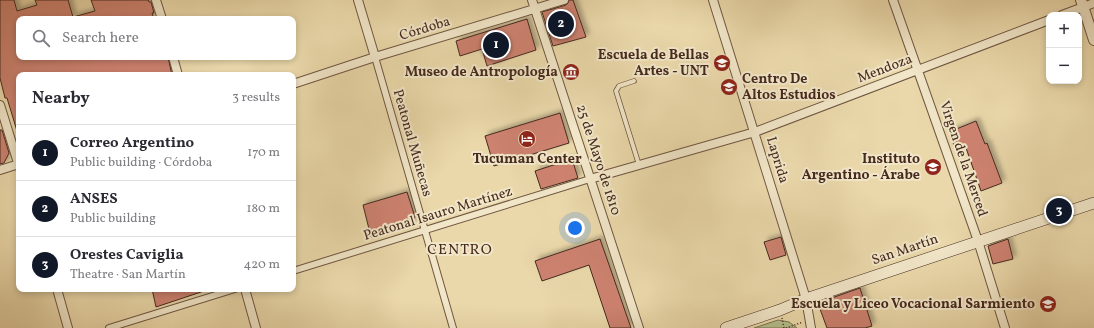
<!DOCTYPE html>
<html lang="en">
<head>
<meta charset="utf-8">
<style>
	:root { --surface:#fff; --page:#f7f7f7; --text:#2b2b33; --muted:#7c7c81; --line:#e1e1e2; --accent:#111827 }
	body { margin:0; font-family:Vollkorn,serif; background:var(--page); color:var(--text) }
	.controls { position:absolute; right:12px; top:12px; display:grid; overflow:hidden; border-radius:8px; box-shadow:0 2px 6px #0003 }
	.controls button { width:36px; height:36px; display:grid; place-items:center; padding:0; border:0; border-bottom:1px solid var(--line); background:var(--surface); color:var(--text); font:20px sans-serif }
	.you { position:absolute; left:575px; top:228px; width:14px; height:14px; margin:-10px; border:3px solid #fff; border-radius:50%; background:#1a73e8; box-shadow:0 0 0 6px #1a73e833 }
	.badge { display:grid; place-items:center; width:26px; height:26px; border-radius:50%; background:var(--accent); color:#fff; font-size:13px; font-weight:700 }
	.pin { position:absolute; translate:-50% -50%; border:2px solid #fff; box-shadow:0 1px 4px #0006 }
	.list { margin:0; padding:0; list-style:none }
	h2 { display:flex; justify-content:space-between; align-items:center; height:52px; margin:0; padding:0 16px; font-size:17px }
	h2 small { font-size:13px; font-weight:400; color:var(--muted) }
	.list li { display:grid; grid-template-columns:26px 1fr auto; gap:12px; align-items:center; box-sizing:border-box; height:56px; padding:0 16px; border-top:1px solid var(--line) }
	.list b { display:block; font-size:15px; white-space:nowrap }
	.list p { margin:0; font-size:13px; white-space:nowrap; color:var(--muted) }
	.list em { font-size:13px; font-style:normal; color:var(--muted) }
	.icon { flex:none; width:22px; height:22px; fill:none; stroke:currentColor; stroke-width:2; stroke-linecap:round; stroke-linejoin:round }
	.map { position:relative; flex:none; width:1094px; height:328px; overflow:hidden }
	.search { position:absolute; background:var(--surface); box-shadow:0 2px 6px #0003; left:16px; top:16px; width:280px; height:44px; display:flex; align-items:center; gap:10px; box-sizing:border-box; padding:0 14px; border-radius:8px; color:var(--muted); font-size:15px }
	.panel { position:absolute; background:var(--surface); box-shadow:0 2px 6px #0003; left:16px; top:72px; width:280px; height:220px; border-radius:8px }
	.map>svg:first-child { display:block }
	.green { fill:#b3bf8b; stroke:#7c7455 }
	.building { fill:#cd826f; stroke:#462a1f; filter:url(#shadow) }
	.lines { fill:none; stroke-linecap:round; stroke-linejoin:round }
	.service-casing { stroke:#6f5642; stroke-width:5.5 }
	.pedestrian-casing { stroke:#6f5642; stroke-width:8 }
	.minor-casing { stroke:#6f5642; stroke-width:10 }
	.tertiary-casing { stroke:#6f5642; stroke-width:12 }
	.secondary-casing { stroke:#462a1f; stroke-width:12 }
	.path { stroke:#462a1f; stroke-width:1.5; stroke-dasharray:1 2; stroke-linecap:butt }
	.service { stroke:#f1e6c8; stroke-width:4 }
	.pedestrian { stroke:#f1e6c8; stroke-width:6 }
	.minor { stroke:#f1e6c8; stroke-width:8 }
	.tertiary { stroke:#f1e6c8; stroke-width:10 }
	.secondary { stroke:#f1e6c8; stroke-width:11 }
	.labels { text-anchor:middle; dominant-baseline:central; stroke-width:4; stroke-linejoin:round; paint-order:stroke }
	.street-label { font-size:14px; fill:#462a1f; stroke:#f1e6c8 }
	.poi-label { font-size:14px; font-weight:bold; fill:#462a1f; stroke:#f1e6c8; text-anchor:end }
	.neighbourhood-label { font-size:15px; letter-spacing:1px; fill:#462a1f; stroke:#f1e6c8 }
</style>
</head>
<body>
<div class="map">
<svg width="1094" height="328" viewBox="0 0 1094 328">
	<defs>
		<filter id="shadow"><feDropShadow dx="3.5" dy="-3.5" stdDeviation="2" flood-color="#0004"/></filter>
	</defs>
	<rect width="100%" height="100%" fill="#ead8aa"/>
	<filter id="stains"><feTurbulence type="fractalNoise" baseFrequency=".005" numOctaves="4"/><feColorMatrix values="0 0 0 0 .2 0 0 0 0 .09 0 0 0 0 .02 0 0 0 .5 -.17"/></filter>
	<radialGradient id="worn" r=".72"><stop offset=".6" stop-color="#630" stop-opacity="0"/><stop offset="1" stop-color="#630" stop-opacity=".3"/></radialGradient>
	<path class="green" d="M778,320L789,322L797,328H754Z"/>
	<path class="building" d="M0,0H14L17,11L37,5L35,0H68L73,17L95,11L91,0H148L149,2H151L154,13H152L154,19H19V57H168L172,75H19V131H17L7,98H5L0,78Z
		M569,0H573L586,37L553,46L542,12L566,5L568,3Z
		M527,19L536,50L487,66L482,49L460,56L456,41Z
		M560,113L569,143L494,166L485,136Z
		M976,121L985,144L987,143L1002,183L981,191L965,145L955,148L949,132Z
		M0,130H2L9,153L4,163L0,164Z
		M572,159L578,178L541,189L535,171Z
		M407,192L415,217L410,226L371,237L363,205Z
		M781,237L786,255L770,260L764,242Z
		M600,239L607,259L631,328H610L589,265L542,281L535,261Z
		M1008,239L1013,259L993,264L988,246Z
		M860,288L872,326L865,328H827L820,309L826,300Z
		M152,289H207V290L156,307Z"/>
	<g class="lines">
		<g class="service-casing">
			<path id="service" d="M634,81L619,86L616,91L639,165"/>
		</g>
		<g class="pedestrian-casing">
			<path id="pedestrian" d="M375,57L453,328
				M293,271L590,179
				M109,328L235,289"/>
		</g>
		<g class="minor-casing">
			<path id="minor" d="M156,0L162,19
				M358,0L375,57
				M532,0L639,328
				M713,0L806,299L811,328
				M893,0L978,241L1005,328
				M1062,15L1094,3
				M173,57L178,75
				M293,84L375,57L564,0
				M0,105L19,166
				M0,170L19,164
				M590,179L755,132L1049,20
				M57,289L68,328
				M245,289L256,328"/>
		</g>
		<g class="tertiary-casing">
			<path id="tertiary" d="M1081,0L1094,40"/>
		</g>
		<g class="secondary-casing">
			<path id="secondary" d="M726,328L780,310L806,299L1094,203"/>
		</g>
		<path class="path" d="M782,318L784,328
			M786,328L803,322"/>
		<use href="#service" class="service"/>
		<use href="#pedestrian" class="pedestrian"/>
		<use href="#minor" class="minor"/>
		<use href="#tertiary" class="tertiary"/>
		<use href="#secondary" class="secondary"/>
	</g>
	<defs>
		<g id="school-disc" transform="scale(0.9)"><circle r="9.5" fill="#8f2418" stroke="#f1e6c8"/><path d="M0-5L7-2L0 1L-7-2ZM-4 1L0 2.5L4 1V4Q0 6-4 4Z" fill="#fff"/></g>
		<g id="museum-disc" transform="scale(0.9)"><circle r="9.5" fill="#8f2418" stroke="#f1e6c8"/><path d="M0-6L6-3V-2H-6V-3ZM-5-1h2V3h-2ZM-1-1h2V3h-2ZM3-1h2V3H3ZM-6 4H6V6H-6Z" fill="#fff"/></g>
		<g id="university-disc" transform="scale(0.9)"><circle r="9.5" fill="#8f2418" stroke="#f1e6c8"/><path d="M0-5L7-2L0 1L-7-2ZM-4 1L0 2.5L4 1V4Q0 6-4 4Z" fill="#fff"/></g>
		<g id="hotel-disc" transform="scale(0.9)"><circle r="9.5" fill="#8f2418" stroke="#f1e6c8"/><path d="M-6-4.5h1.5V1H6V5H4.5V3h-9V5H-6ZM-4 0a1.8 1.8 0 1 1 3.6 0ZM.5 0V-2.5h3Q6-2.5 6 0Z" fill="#fff"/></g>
	</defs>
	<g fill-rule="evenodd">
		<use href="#school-disc" x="722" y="63"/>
		<use href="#museum-disc" x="571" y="72"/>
		<use href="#university-disc" x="729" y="87"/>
		<use href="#hotel-disc" x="527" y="139"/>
		<use href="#school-disc" x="933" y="167"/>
		<use href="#school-disc" x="1048" y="304"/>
	</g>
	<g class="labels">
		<g class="street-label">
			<text transform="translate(425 29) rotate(-17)">Córdoba</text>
			<text transform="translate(885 69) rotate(-21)">Mendoza</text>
			<text transform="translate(412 143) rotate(74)">Peatonal Muñecas</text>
			<text transform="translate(963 159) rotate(71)">Virgen de la Merced</text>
			<text transform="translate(598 160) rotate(72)">25 de Mayo de 1810</text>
			<text transform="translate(777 160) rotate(73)">Laprida</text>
			<text transform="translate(438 214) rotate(-17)">Peatonal Isauro Martínez</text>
			<text transform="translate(905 250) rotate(-19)">San Martín</text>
		</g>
		<g class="poi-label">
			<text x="709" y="55">Escuela de Bellas<tspan x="709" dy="16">Artes - UNT</tspan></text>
			<text x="558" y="72">Museo de Antropología</text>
			<text x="742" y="79" text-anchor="start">Centro De<tspan x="742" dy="16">Altos Estudios</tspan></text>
			<text x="527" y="159" text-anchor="middle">Tucuman Center</text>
			<text x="920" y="159">Instituto<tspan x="920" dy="16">Argentino - Árabe</tspan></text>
			<text x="1035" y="304">Escuela y Liceo Vocacional Sarmiento</text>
		</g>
		<g class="neighbourhood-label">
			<text x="460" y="250">CENTRO</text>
		</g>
	</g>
	<rect width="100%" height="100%" filter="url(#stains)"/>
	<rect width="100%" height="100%" fill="url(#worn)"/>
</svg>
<div class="controls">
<button>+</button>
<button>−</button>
</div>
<div class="you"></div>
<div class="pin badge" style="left:496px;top:45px">1</div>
<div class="pin badge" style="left:561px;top:24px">2</div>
<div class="pin badge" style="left:1059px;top:211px">3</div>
<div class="search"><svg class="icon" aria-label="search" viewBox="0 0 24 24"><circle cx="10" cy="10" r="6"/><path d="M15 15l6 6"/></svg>Search here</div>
<section class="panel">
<h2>Nearby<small>3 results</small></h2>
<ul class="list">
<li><span class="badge">1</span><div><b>Correo Argentino</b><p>Public building · Córdoba</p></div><em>170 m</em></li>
<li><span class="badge">2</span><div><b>ANSES</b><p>Public building</p></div><em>180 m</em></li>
<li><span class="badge">3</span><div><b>Orestes Caviglia</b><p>Theatre · San Martín</p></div><em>420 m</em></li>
</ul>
</section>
</div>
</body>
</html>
